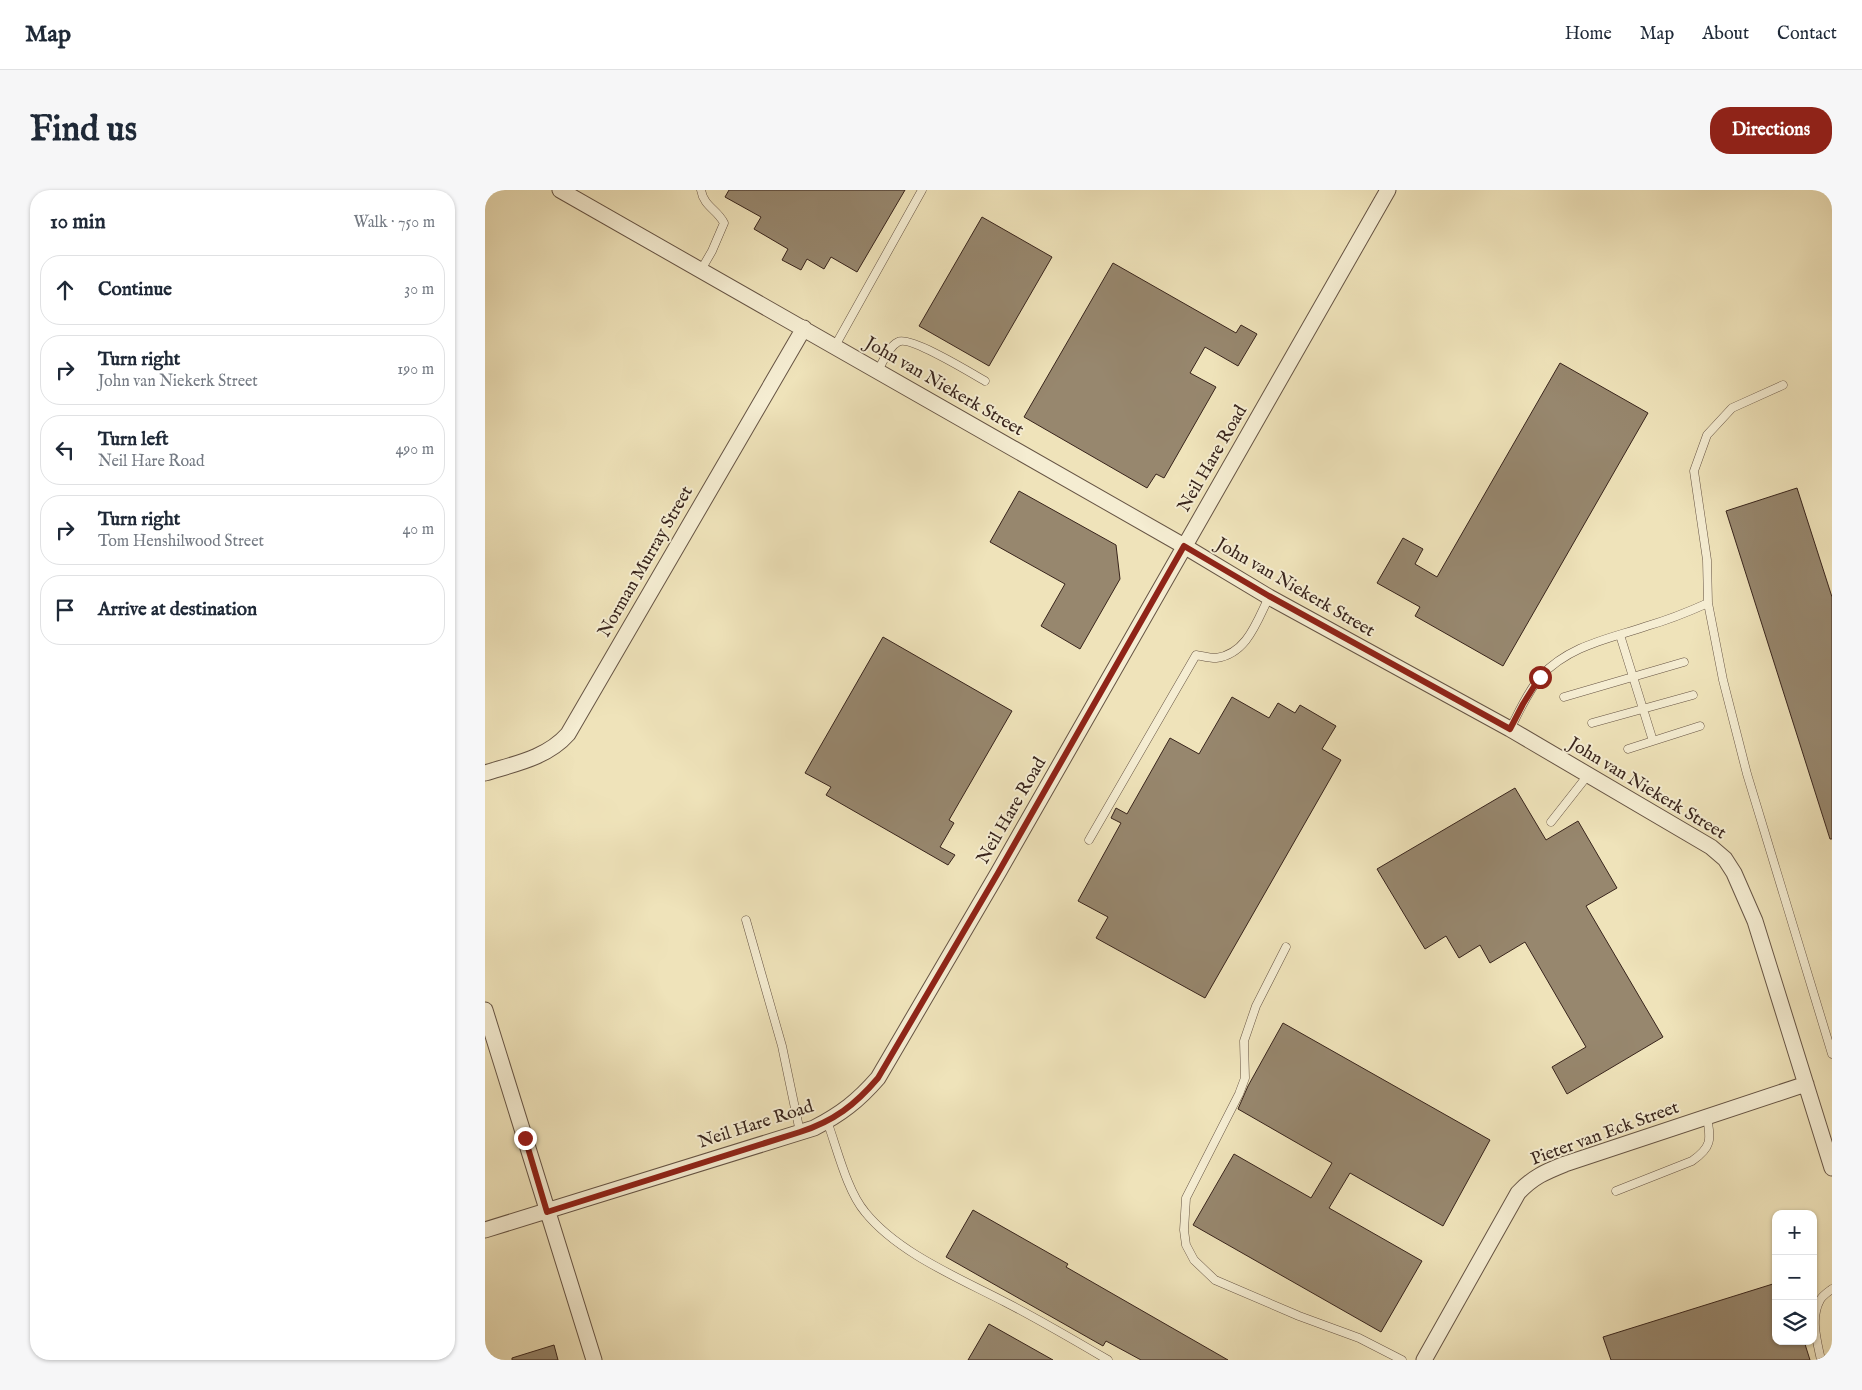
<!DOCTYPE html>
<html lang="en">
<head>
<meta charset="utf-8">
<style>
	:root { --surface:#fff; --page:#f6f6f7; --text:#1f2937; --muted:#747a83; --line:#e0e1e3; --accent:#8f2418 }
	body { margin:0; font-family:"IM FELL English",serif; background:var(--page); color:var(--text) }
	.controls { position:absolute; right:15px; bottom:15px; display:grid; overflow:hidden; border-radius:10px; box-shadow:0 1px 4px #0004 }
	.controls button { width:45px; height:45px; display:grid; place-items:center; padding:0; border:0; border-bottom:1px solid var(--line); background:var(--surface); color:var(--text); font:25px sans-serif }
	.stop { position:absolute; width:15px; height:15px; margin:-11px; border:4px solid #8f2418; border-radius:50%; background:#fff }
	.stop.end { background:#8f2418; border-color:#fff; box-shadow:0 1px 5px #0008 }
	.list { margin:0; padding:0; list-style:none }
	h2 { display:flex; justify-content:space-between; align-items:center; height:65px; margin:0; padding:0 20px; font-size:21px }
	h2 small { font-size:16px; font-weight:400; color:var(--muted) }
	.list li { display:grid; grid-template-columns:32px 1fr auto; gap:15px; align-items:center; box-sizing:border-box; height:70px; margin:0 10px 10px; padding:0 10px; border:1px solid var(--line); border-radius:20px }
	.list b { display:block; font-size:19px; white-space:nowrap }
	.list p { margin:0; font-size:16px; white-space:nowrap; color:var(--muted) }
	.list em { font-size:16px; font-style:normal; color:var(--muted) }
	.icon { flex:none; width:28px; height:28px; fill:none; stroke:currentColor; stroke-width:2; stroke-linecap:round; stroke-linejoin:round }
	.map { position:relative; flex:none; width:1347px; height:1170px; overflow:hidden; border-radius:20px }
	header { display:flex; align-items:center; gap:30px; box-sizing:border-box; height:70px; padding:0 25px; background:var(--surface); border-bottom:1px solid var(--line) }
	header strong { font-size:24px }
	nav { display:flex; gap:28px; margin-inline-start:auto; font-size:18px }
	.intro { display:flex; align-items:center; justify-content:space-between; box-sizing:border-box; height:120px; padding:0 30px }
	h1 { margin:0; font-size:35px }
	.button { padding:12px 22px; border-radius:20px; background:var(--accent); color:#fff; font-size:18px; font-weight:700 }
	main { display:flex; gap:30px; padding:0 30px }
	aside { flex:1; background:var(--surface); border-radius:20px; box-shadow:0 1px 4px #0004 }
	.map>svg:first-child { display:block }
	.building { fill:#97876e; stroke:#38241c }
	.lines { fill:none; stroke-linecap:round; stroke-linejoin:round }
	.lane-casing { stroke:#665444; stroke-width:9 }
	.street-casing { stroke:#665444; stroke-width:17 }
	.lane { stroke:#f5edd2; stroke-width:8 }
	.street { stroke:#f5edd2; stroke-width:15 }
	.route { stroke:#8f2418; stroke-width:6 }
	.labels { text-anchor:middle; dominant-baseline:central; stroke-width:4; stroke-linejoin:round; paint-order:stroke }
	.street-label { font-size:18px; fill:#38241c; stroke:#f5edd2 }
</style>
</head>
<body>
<header>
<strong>Map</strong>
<nav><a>Home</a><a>Map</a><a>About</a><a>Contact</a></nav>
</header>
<div class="intro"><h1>Find us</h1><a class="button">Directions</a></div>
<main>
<aside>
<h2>10 min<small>Walk · 750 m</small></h2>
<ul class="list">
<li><svg class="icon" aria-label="ahead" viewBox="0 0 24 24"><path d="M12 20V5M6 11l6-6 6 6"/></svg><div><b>Continue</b></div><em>30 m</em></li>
<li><svg class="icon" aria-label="right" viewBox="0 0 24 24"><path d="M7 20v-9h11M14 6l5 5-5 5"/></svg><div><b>Turn right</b><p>John van Niekerk Street</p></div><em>190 m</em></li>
<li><svg class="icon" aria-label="left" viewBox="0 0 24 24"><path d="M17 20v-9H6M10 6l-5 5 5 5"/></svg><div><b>Turn left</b><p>Neil Hare Road</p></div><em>490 m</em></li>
<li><svg class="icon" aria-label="right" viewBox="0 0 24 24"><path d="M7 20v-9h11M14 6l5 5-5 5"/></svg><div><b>Turn right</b><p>Tom Henshilwood Street</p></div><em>40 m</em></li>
<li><svg class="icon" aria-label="arrive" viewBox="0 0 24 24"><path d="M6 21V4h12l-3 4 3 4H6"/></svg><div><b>Arrive at destination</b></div></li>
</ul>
</aside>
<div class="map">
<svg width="1347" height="1170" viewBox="0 0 1347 1170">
	<rect width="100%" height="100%" fill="#efe3ba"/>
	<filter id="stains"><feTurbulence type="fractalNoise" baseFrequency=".004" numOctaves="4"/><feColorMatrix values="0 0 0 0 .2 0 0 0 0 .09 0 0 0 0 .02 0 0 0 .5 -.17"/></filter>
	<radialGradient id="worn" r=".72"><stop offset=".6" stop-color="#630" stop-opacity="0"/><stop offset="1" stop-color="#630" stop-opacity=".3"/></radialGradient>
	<path class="building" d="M244,0H420L372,82L346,67L339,79L322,69L316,80L297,70L303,59L269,39L276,27L240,7Z
		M497,27L567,67L504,176L434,136Z
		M628,73L751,143L756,135L772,144L753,176L720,157L705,183L731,197L679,288L671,284L662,298L539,227Z
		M1075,173L1163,223L1018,476L930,426L935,417L892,393L918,348L938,359L930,374L952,387Z
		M1312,298L1347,407V649H1345L1241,321Z
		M534,301L631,355L635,389L595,459L556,436L580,394L505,352Z
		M398,447L527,521L464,630L469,633L455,657L470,665L463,675L341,605L346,597L320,583Z
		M747,507L784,528L793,513L810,523L815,515L851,536L837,559L856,570L720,808L611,748L623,727L593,711L636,633L626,628L631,618L642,624L685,548L714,564Z
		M1030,598L1061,650L1093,631L1132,698L1101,716L1178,847L1082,904L1067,877L1101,857L1040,752L1005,773L995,755L974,768L961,746L940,759L892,679Z
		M798,833L1005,950L958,1036L865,983L844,1018L937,1071L896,1142L708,1035L749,964L826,1008L847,973L753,919L763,896Z
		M488,1020L583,1074L581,1077L743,1170H656L621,1151L618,1156L461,1067Z
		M1291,1093V1151H1319L1325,1170H1126L1118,1147Z
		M504,1134L568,1170H483Z
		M69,1155L73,1170H27V1168Z"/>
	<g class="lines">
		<g class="lane-casing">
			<path id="lane" d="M216,80L227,61L239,33C232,19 219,17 216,0
				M350,156L437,0
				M393,181C398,172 403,157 413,152C424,145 486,183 500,191
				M1223,413L1238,490L1262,584L1347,864
				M1135,445L1168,551L1215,536
				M1079,507L1199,472
				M1107,533L1208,505
				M1025,539C1034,522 1043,501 1056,486C1085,455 1124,449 1162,436C1183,430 1203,422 1223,413L1222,370L1209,281L1222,245L1247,218L1298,195
				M1143,559L1168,551
				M1066,632L1103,585
				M604,650L711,465C717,466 724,468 731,468C762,464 772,431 784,407
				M261,730L297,856L315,942
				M801,757L771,816L759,851L760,888L754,904L701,1008L699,1040L701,1055L709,1070L730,1090L814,1126L874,1148L917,1170
				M342,931C352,958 362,1001 380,1022C413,1063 474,1088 520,1112C555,1130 589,1150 623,1170
				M1131,1001L1207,971C1227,957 1226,950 1222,927
				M1336,1170C1332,1151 1325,1128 1335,1110C1338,1105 1343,1102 1347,1099"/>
		</g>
		<g class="street-casing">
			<path id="street" d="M75,0L699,356L784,407L1025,539L1226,657L1240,669L1249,683L1270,731L1347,978
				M0,583C29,574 62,568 83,544L319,138
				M0,820L109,1170
				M0,1040L329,938C356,924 373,911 393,888L513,683L903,0
				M939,1170L1033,1003C1048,987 1060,982 1080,974L1321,894"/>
		</g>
		<use href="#lane" class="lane"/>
		<use href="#street" class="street"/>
	</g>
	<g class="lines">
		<path class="route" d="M40,948L62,1022L315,942C349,931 370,915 393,888L513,683L699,356L784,406L1025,539L1038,514L1055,487"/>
	</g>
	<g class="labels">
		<g class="street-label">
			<text transform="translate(459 197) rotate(30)">John van Niekerk Street</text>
			<text transform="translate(728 269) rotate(-60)">Neil Hare Road</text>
			<text transform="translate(161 372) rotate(-60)">Norman Murray Street</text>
			<text transform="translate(810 398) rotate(30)">John van Niekerk Street</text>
			<text transform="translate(1162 599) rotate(31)">John van Niekerk Street</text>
			<text transform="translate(527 621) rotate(-60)">Neil Hare Road</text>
			<text transform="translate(271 935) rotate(-18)">Neil Hare Road</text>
			<text transform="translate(1120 944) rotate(-20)">Pieter van Eck Street</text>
		</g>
	</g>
	<rect width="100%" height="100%" filter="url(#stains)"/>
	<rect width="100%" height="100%" fill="url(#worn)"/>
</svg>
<div class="controls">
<button>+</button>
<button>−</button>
<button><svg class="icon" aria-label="layers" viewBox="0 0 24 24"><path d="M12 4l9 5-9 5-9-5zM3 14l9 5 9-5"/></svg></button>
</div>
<div class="stop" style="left:1055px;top:487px"></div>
<div class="stop end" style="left:40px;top:948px"></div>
</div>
</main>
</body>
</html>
